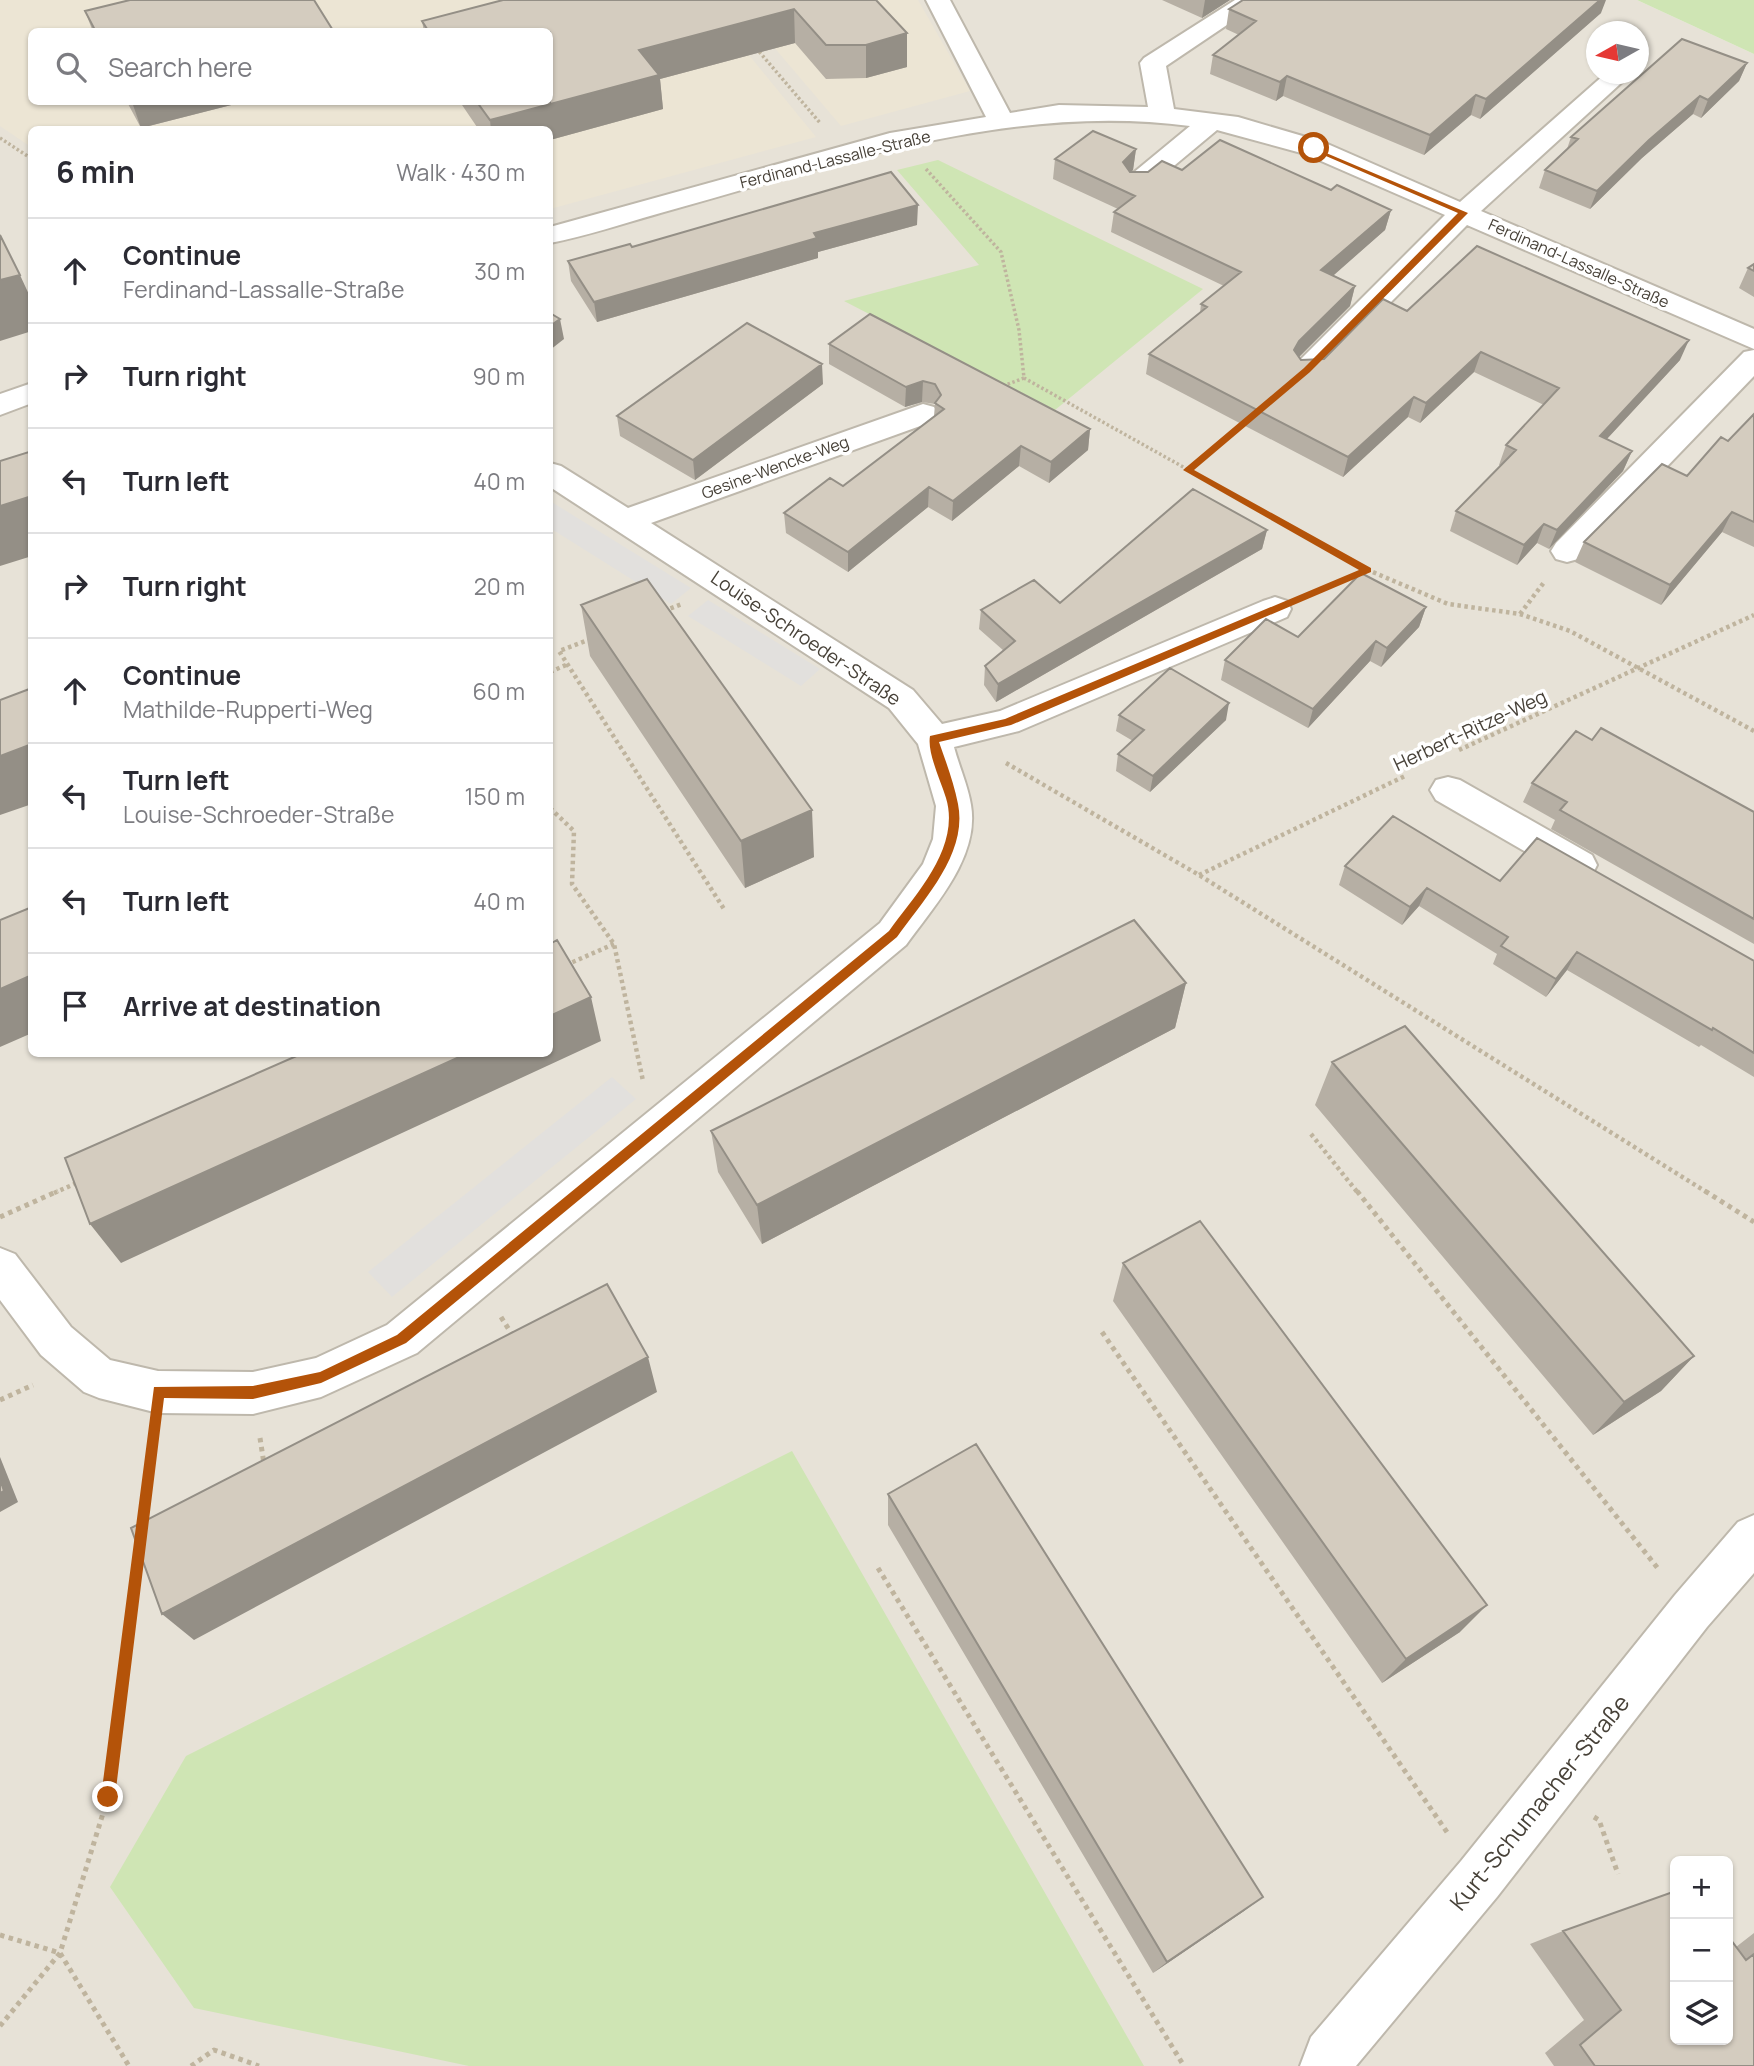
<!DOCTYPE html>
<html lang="en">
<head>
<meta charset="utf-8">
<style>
	:root { --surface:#fff; --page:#f7f7f7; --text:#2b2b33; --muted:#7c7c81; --line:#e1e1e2 }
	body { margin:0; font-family:Manrope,sans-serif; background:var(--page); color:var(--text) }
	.controls { position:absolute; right:21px; bottom:21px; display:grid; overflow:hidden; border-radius:10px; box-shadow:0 2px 5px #0004 }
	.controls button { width:63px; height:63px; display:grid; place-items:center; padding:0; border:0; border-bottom:2px solid var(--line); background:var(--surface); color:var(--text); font:35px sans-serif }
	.compass { position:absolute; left:1586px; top:21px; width:63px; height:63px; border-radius:50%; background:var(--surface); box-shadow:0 2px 5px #0004; rotate:262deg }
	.stop { position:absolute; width:21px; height:21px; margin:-16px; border:5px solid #b45309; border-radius:50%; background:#fff }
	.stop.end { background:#b45309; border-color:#fff; box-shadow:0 2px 7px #0008 }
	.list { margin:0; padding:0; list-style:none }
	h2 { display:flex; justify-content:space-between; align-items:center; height:91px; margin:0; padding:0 28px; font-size:30px }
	h2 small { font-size:23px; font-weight:400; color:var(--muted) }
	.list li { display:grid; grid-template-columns:46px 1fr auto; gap:21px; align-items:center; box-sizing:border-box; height:105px; padding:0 28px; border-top:2px solid var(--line) }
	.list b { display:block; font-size:26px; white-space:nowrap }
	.list p { margin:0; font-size:23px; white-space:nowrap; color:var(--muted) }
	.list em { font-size:23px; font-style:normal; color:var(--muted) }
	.icon { flex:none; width:38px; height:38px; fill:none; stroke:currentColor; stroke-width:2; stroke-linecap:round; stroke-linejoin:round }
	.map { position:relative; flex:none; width:1754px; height:2066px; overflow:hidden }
	.search { position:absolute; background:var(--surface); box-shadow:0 2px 5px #0004; left:28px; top:28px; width:525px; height:77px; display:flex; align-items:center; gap:18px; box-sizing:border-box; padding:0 24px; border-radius:10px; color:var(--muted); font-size:26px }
	.panel { position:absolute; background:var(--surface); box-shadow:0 2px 5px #0004; left:28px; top:126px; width:525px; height:931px; border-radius:10px }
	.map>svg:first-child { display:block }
	.residential { fill:#e7e2d7; fill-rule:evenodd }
	.education { fill:#ece5d4; fill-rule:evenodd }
	.green { fill:#cfe5b4 }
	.parking { fill:#e2e0dd }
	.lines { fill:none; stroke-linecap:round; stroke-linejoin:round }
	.minor-casing { stroke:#beb8ac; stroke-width:4 }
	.path-far2 { stroke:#bfb49e; stroke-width:3.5; stroke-dasharray:2.5 2.5; stroke-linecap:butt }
	.path-far1 { stroke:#bfb49e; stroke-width:4.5; stroke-dasharray:3.5 3.5; stroke-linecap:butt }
	.path { stroke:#bfb49e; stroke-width:5; stroke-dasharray:4.5 4.5; stroke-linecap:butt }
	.minor { fill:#fff; fill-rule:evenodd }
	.wall { fill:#b6afa4 }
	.shaded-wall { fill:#948f86 }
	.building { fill:#d4ccbf; stroke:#948f86; stroke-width:2 }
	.route { fill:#b45309 }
	.labels { text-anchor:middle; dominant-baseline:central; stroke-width:7; stroke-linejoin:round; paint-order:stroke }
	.far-street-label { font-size:16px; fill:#474138; stroke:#fff }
	.street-label { font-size:19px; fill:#474138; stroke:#fff }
	.near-street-label { font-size:23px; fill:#474138; stroke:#fff }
</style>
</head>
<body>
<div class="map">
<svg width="1754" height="2066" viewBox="0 0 1754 2066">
	<rect width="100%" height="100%" fill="#f3f0e9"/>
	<path class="residential" d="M0,0H1637L1754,54V2066H0ZM32,32H550V102H32ZM1596,32H1638V74H1596ZM32,130H550V1054H32ZM1675,1861H1728V2040H1675Z"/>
	<path class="education" d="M0,0H704L816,137L550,209V130H32L31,147L0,126ZM32,32H550V102H32Z
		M734,0H918L970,91L841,126Z"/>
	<path class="green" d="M1637,0H1754V54Z
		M938,160L1203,289L1055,410L844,301L979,265L897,170Z
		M792,1451L1144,2066H469L194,2008L110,1887L186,1756Z"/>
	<path class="parking" d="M550,501L691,588L671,604L550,528Z
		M708,600L820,669L801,686L688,616Z
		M612,1077L636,1099L392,1297L368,1272Z"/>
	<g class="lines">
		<g class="minor-casing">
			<path id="minor" d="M926,0H950L1010,113L1059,105L1148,107L1140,63L1144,58L1235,0H1264L1166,66L1174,109L1238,117L1323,142L1460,202L1605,74H1631L1481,211L1754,329V349L1467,225L1317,377L1307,379L1297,377L1292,370L1297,363L1445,215L1305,154L1217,130L1145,190H1127L1123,184L1127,178L1190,126C1009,102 830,166 657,214C622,224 586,236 550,243V227L890,133L986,117Z
				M1754,350V376L1578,559L1567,562L1556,559L1551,551L1556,543L1744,352Z
				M32,383V403L0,415V394Z
				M923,404L934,407L938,414L934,421L651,523L913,690L942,724L1000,711L1263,601L1275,597L1287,601L1291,609L1287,617L1019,731L954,747C959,766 968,786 971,805C980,857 934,906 906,945L417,1353L321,1397L253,1414L158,1413L99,1398L84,1392L41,1355L0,1300V1248L15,1254L71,1327L110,1360L158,1371L253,1372L316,1358L387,1325L880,923L923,864L933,839L936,806L918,744L889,708L550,487V463L561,466L628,508Z
				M1448,777L1460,780L1592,855L1597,865L1592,875L1579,879L1566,875L1436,800L1430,790L1436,780Z
				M1754,1515V1573L1707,1627L1497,1897L1356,2066H1300L1311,2037L1461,1861L1675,1595L1738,1522Z"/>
		</g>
		<path class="path-far2" d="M756,48L821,124
			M0,138L32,159
			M926,169L1001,252L1019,330L1024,378L1278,520
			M1003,386L1024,378
			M1188,470L1246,421"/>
		<path class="path-far1" d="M1275,518L1368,570L1448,604L1520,614L1570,631L1754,731
			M1311,594L1368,570
			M664,611L682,604
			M1520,614L1545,581
			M591,639L559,651L724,909
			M550,672L566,665
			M1459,750L1754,615
			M1006,763L1199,875L1708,1193
			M550,808L574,831L572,884L614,944L643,1081
			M1199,875L1407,775
			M566,965L614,944
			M1311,1134L1358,1193
			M54,1193L79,1182"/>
		<path class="path" d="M1357,1191L1660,1571
			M1705,1191L1754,1222
			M0,1217L58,1191
			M501,1317L513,1336
			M1102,1332L1449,1835
			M0,1400L33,1385
			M260,1438L264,1464
			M142,1526L153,1438
			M878,1568L1184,2066
			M1594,1817L1599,1820L1618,1874
			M0,1935L60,1953L129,2066
			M0,2026L60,1953L108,1797L139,1545
			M191,2066L214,2050L259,2066"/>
		<use href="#minor" class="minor"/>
	</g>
	<path class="wall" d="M126,0H314L334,32H93L85,11L126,1Z
		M876,0L907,67L866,78L826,79L795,43L660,79L663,109L550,140V130H479L460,102H550V32H424L422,21Z
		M1162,0H1230L1202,18Z
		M1229,9L1601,13L1480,119L1471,115L1424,155L1283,96L1276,101L1210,74L1213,55L1239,35L1226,29Z
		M1747,63L1739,81L1701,118L1693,114L1642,158L1590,209L1539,188L1545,170L1567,149L1571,137Z
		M127,102H243L141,128Z
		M1136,149L1133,170L1130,172L1182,170L1331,190L1391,210L1385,230L1333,275L1355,286L1350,306L1299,357L1301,360L1324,359L1407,311L1680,360L1607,439L1632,451L1623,471L1549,549L1537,543L1517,565L1450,531L1456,511L1501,466L1499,465L1506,445L1544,405L1474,372L1420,423L1408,417L1343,477L1146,374L1149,354L1200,313L1201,304L1224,286L1111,232L1114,212L1118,209L1053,179L1055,159Z
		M917,225L818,252V258L597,322L571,281L568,261L632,247Z
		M1754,264V297L1739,288L1748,268Z
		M829,344L1090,429L1088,450L1049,483L1019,466L952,521L928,507L848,572L786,533L784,513L843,486L934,416L935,404L922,402L905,407L829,364Z
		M823,384L695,480L620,436L617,416Z
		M1754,414V547L1722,532L1661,605L1575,562L1584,542L1687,476L1728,441Z
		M1267,530L1262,549L996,702L984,685L985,666L1004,651L979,629L981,610L1060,603Z
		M581,605L814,857L745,888L590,656Z
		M1426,607L1419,627L1381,667L1370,661L1308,728L1221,680L1225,660L1298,637Z
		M1119,715L1226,720L1150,792L1116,771L1118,754L1133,741L1116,731Z
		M1592,740L1754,812V944L1551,829L1555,820L1523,802L1532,783Z
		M1345,866L1500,881L1754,961V1077L1701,1045L1699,1047L1567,970L1546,997L1493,964L1497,954L1419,906L1402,925L1339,885Z
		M1186,983L1175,1028L762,1244L718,1172L711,1131Z
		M1332,1062L1694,1356L1661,1391L1593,1435L1315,1105Z
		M1123,1263L1460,1632L1382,1683L1113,1301Z
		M888,1494L1244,1911L1153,1973L888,1525Z
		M1563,1931L1736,1947L1754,1933V2066H1554L1545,2053L1584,2020L1530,1944Z"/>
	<path class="shaded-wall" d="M1205,0H1230L1202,18Z
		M1600,0H1606L1601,13L1480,119L1486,99Z
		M794,9L795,43L660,79L663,109L550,140V130H491L490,120L639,50Z
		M907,33V67L866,78V45Z
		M1747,63L1739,81L1701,118L1708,100Z
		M1287,76L1283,96L1276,101L1280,82Z
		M1476,95L1471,115L1424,155L1430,135Z
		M1700,96L1693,114L1642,158L1590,209L1597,191L1649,140Z
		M132,102H243L141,128Z
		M1136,149L1133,170L1121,183L1123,162Z
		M918,205L917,225L818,252V258L597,322L594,302L814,233Z
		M1391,210L1385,230L1317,290L1321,270Z
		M20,275L32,301V331L0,341V280Z
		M1355,286L1350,306L1295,361L1294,350L1299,341Z
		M560,319L564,339L550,350V326Z
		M1689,340L1680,360L1591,456L1600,436Z
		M1481,352L1474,372L1420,423L1426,403Z
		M822,364L823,384L695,480L693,460Z
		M923,381L922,402L905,407L906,387Z
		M1414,397L1408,417L1343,477L1348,457Z
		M1090,429L1088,450L1049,483L1051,462Z
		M1021,446L1019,466L952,521L953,501Z
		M1632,451L1623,471L1549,549L1557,530Z
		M929,487L928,507L848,572V552Z
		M32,496V556L0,566V506Z
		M1732,512L1722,532L1661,605L1670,585Z
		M1544,524L1537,543L1517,565L1524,545Z
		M1267,530L1262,549L996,702L998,684Z
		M1426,607L1419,627L1381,667L1387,648Z
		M1376,641L1370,661L1308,728L1313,709Z
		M1229,703L1226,720L1150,792L1153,776Z
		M32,744V804L0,815V756Z
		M812,810L814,857L745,888L741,841Z
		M1427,888L1419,906L1402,925L1410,907Z
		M1577,952L1567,970L1546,997L1556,979Z
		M32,975V1033L0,1047V989Z
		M1186,983L1175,1028L762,1244L757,1205Z
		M591,997L601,1041L121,1263L90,1224L466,1054H550V1016Z
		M1694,1356L1661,1391L1593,1435L1624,1402Z
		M648,1357L657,1392L194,1640L162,1614Z
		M0,1457L18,1502L0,1512Z
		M1487,1605L1460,1632L1382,1683L1406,1659Z
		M1263,1897L1244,1911L1153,1973L1167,1962Z"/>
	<path class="building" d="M130,0H314L334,32H96L85,11Z
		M503,0H876L907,33L866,45H826L794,9L639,50L659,75L490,120L477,102H550V32H429L422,21Z
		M1243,0H1600L1486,99L1476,95L1430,135L1287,76L1280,82L1213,55L1256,21L1229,9Z
		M1682,39L1747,63L1708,100L1700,96L1649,140L1597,191L1545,170L1578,139L1571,137Z
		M1093,131L1136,149L1123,162L1130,172H1148L1162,161L1182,170L1220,140L1331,190L1337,185L1391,210L1321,270L1355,286L1299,341L1294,350L1301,360L1324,359L1383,299L1407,311L1477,246L1689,340L1600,436L1632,451L1557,530L1544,524L1524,545L1456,511L1516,450L1506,445L1559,388L1481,352L1426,403L1414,397L1348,457L1149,354L1207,307L1201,304L1241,272L1114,212L1135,196L1055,159Z
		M891,172L918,205L814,233L817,238L594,302L568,261L630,244L632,247Z
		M0,235L20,275L0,280Z
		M1754,264V271L1748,268Z
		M550,313L560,319L550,326Z
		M870,314L1090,429L1051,462L1021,446L953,501L929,487L848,552L784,513L830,478L843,486L944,409L935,403L941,395L935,384L923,381L906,387L829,344Z
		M747,323L822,364L693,460L617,416Z
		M1754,414V522L1732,512L1670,585L1584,542L1662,464L1687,476L1721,437L1728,441Z
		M32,451V496L0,506V461Z
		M1193,489L1267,530L998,684L985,666L1015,641L981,610L1034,580L1060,603Z
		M1361,573L1426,607L1387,648L1376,641L1313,709L1225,660L1266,619L1298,637Z
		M647,579L812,810L741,841L581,605Z
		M1170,668L1229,703L1153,776L1118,754L1144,730L1119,715Z
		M32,688V744L0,756V700Z
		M1601,728L1754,812V919L1560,810L1567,802L1532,783L1576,731L1592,740Z
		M1393,816L1500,881L1537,838L1754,961V1053L1713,1028L1712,1030L1577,952L1556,979L1501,946L1508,937L1427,888L1410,907L1345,866Z
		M32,907V975L0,989V920Z
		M1134,920L1186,983L757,1205L711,1131Z
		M557,940L591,997L550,1016V944Z
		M1405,1026L1694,1356L1624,1402L1332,1062Z
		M301,1054H466L90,1224L65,1158Z
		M1200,1221L1487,1605L1406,1659L1123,1263Z
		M607,1284L648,1357L162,1614L131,1528Z
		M976,1444L1263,1897L1167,1962L888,1494Z
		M0,1479L4,1491L0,1493Z
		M1670,1893H1675V2040H1728V1936L1746,1960L1754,1954V2066H1595L1580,2045L1621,2010L1563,1931Z"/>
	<path class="route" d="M1312,147L1468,213L1310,372L1194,470L1371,568V572L1011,725L939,742C946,762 954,783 958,804C968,854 923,900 897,937L406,1343L321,1383L253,1399L164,1398L115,1797L108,1804L103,1802L101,1797L154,1387L253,1386L320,1372L397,1335L889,931C915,895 961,848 946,798C941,781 927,753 930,736L1005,719L1359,570L1183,470L1304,368L1458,213L1312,150Z"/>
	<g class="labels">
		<g class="far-street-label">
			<text transform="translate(835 159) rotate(-14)">Ferdinand-Lassalle-Straße</text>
			<text transform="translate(1579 263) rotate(24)">Ferdinand-Lassalle-Straße</text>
			<text transform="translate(775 467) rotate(-20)">Gesine-Wencke-Weg</text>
		</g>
		<g class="street-label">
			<text transform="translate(806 638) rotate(34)">Louise-Schroeder-Straße</text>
			<text transform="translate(1470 730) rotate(-25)">Herbert-Ritze-Weg</text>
		</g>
		<g class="near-street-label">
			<text transform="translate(1539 1802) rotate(-51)">Kurt-Schumacher-Straße</text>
		</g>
	</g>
</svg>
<div class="controls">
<button>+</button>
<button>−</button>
<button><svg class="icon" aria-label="layers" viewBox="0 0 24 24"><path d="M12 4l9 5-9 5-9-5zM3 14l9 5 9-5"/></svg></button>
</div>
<svg class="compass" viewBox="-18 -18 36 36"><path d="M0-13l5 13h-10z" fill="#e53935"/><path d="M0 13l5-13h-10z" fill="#7c7c81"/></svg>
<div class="stop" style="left:1314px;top:148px"></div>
<div class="stop end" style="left:108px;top:1797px"></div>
<div class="search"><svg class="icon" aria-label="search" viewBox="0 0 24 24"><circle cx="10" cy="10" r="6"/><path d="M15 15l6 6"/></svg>Search here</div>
<section class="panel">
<h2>6 min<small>Walk · 430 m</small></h2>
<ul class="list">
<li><svg class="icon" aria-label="ahead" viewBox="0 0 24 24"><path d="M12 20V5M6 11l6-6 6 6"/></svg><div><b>Continue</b><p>Ferdinand-Lassalle-Straße</p></div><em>30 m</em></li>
<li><svg class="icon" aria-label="right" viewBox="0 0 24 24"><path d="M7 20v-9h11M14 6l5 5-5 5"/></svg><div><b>Turn right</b></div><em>90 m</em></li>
<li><svg class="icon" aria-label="left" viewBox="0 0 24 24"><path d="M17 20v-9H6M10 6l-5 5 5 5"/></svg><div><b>Turn left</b></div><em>40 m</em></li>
<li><svg class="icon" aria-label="right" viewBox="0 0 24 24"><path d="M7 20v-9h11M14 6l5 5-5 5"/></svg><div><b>Turn right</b></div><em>20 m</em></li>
<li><svg class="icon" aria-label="ahead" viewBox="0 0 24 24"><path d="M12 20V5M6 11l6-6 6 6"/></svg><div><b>Continue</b><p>Mathilde-Rupperti-Weg</p></div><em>60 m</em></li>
<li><svg class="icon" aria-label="left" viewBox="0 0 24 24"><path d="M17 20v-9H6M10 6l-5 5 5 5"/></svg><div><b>Turn left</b><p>Louise-Schroeder-Straße</p></div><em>150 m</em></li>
<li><svg class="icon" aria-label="left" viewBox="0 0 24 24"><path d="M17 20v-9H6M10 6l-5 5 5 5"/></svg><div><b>Turn left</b></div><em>40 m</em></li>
<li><svg class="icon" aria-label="arrive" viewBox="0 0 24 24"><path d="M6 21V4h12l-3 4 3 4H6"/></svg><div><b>Arrive at destination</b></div></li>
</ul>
</section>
</div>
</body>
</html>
